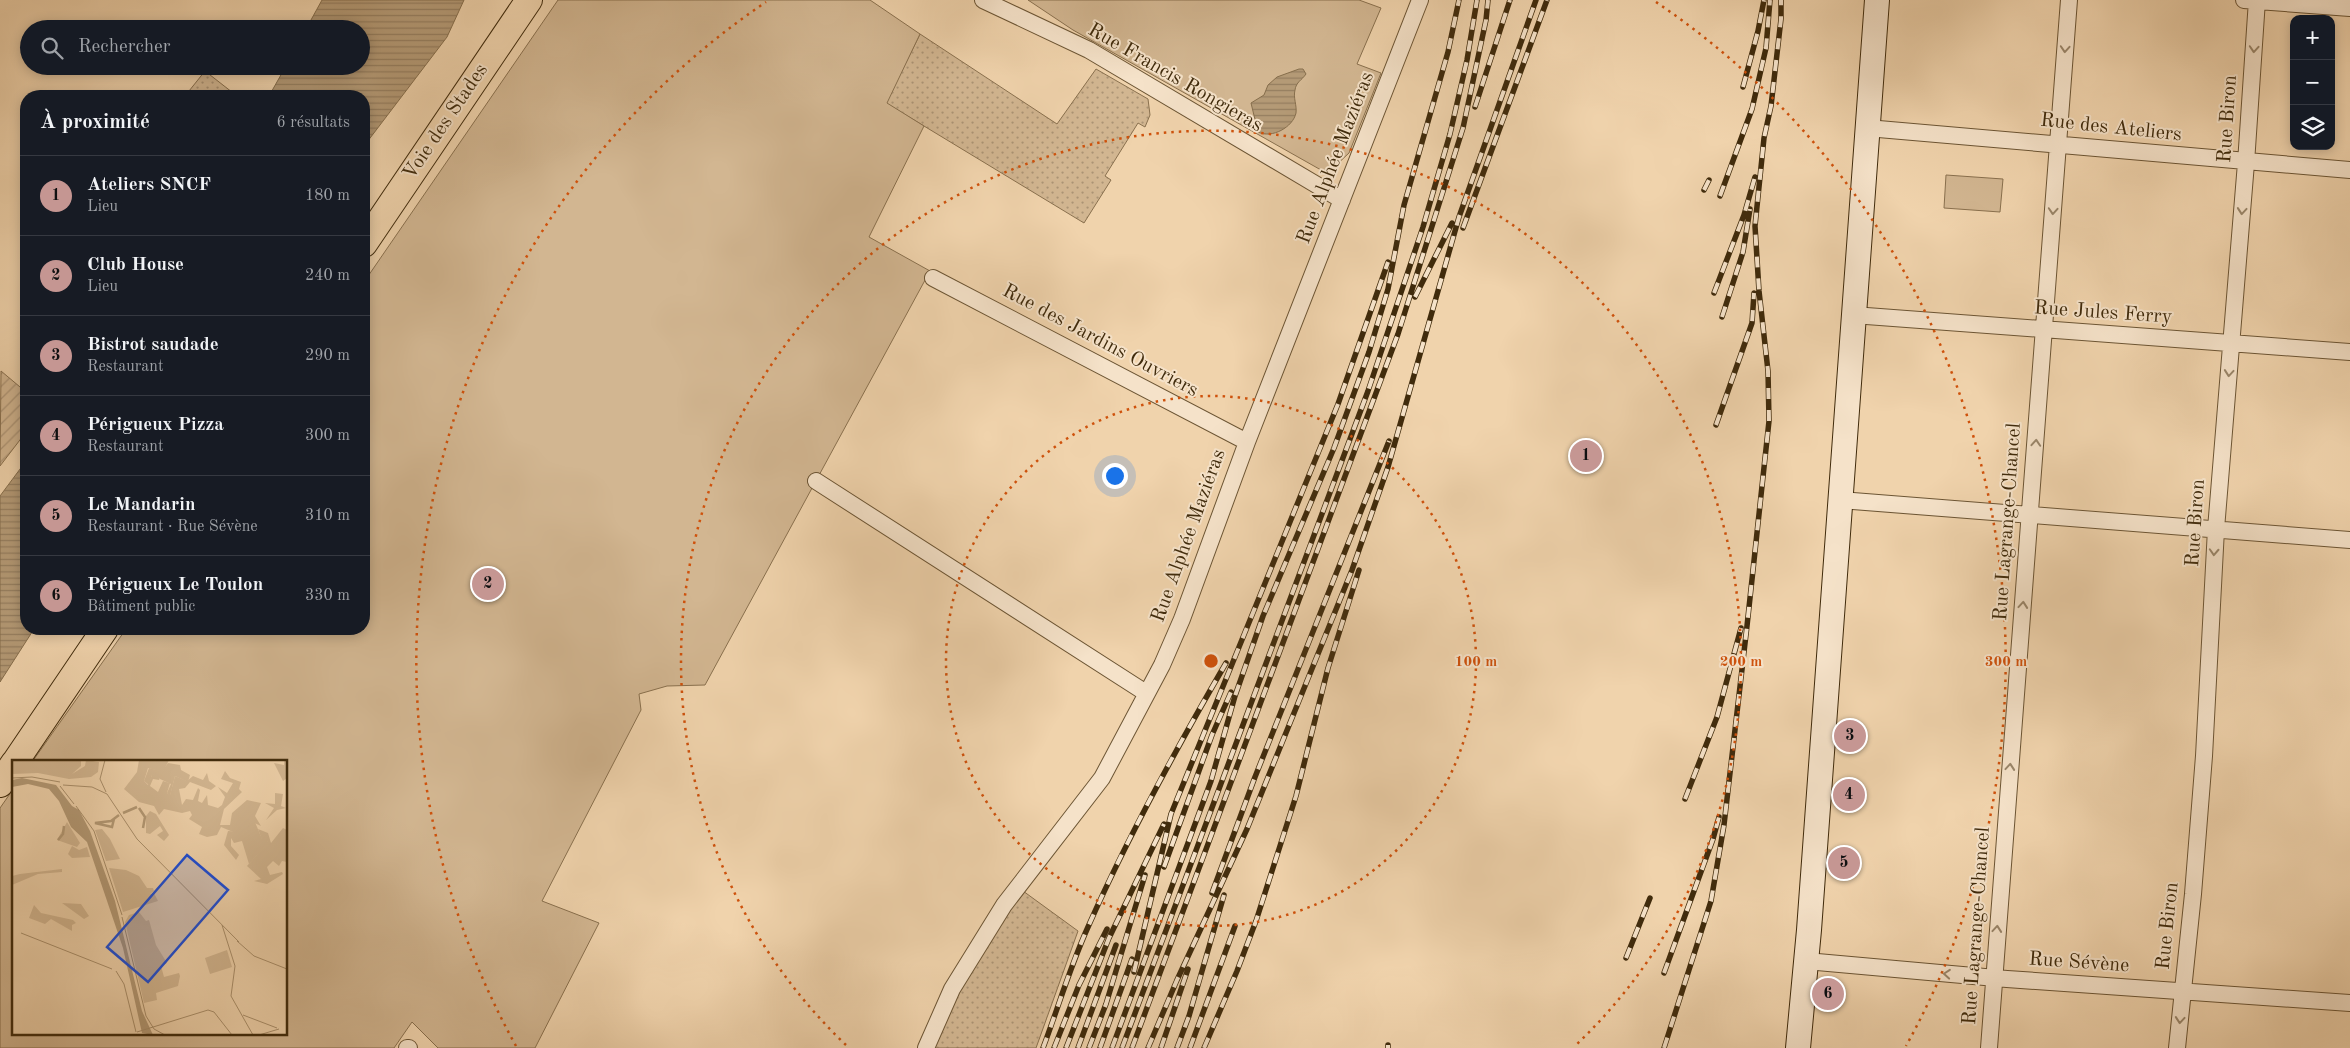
<!DOCTYPE html>
<html lang="fr">
<head>
<meta charset="utf-8">
<style>
	:root { --surface:#171b24; --page:#20242c; --text:#f1f3f6; --muted:#9ea1a6; --line:#363941; --accent:#c59692 }
	body { margin:0; font-family:"Old Standard TT",serif; background:var(--page); color:var(--text) }
	.controls { position:absolute; right:15px; top:15px; display:grid; overflow:hidden; border-radius:10px; box-shadow:0 2px 12px #0003 }
	.controls button { width:45px; height:45px; display:grid; place-items:center; padding:0; border:0; border-bottom:1px solid var(--line); background:var(--surface); color:var(--text); font:25px sans-serif }
	.you { position:absolute; left:1114px; top:475px; width:18px; height:18px; margin:-12px; border:4px solid #fff; border-radius:50%; background:#1a73e8; box-shadow:0 0 0 8px #1a73e833 }
	.badge { display:grid; place-items:center; width:32px; height:32px; border-radius:50%; background:var(--accent); color:#111; font-size:16px; font-weight:700 }
	.pin { position:absolute; translate:-50% -50%; border:2px solid #fff; box-shadow:0 1px 5px #0006 }
	.list { margin:0; padding:0; list-style:none }
	h2 { display:flex; justify-content:space-between; align-items:center; height:65px; margin:0; padding:0 20px; font-size:21px }
	h2 small { font-size:16px; font-weight:400; color:var(--muted) }
	.list li { display:grid; grid-template-columns:32px 1fr auto; gap:15px; align-items:center; box-sizing:border-box; height:80px; padding:0 20px; border-top:1px solid var(--line) }
	.list b { display:block; font-size:19px; white-space:nowrap }
	.list p { margin:0; font-size:16px; white-space:nowrap; color:var(--muted) }
	.list em { font-size:16px; font-style:normal; color:var(--muted) }
	.icon { flex:none; width:28px; height:28px; fill:none; stroke:currentColor; stroke-width:2; stroke-linecap:round; stroke-linejoin:round }
	.map { position:relative; flex:none; width:2350px; height:1048px; overflow:hidden }
	.search { position:absolute; background:var(--surface); box-shadow:0 2px 12px #0003; left:20px; top:20px; width:350px; height:55px; display:flex; align-items:center; gap:12px; box-sizing:border-box; padding:0 18px; border-radius:28px; color:var(--muted); font-size:19px }
	.panel { position:absolute; background:var(--surface); box-shadow:0 2px 12px #0003; left:20px; top:90px; width:350px; height:545px; border-radius:20px }
	.map>svg:first-child { display:block }
	.grass { fill:url(#grass-dots); stroke:#89704e }
	.garden { fill:url(#garden-furrows); stroke:#89704e }
	.pitch { fill:#d2b691; stroke:#89704e }
	.water { fill:url(#water-rules); stroke:#866e4c }
	.lines { fill:none; stroke-linecap:round; stroke-linejoin:round }
	.minor-casing { stroke:#6c5534; stroke-width:18 }
	.secondary-casing { stroke:#402b0c; stroke-width:26 }
	.primary-casing { stroke:#402b0c; stroke-width:28 }
	.minor { stroke:#f5e2c9; stroke-width:16 }
	.secondary { stroke:#f5e2c9; stroke-width:24 }
	.primary { stroke:#f0d3ac; stroke-width:26 }
	.rail-casing { stroke:#402b0c; stroke-width:5.5 }
	.rail { stroke:#f5e2c9; stroke-width:4; stroke-dasharray:11; stroke-linecap:butt }
	.oneway { stroke:#9a866a }
	.ring { fill:none; stroke:#cf520c; stroke-width:2.5; stroke-dasharray:2.5 5 }
	.labels { text-anchor:middle; dominant-baseline:central; stroke-width:4; stroke-linejoin:round; paint-order:stroke }
	.street-label { font-size:20px; fill:#402b0c; stroke:#f5e2c9 }
	.inset-river { fill:none; stroke:#b49a76; stroke-width:2.5 }
	.inset-road { fill:none; stroke:#aa906c; stroke-width:1 }
	.view { fill:#1d4ed8; fill-opacity:0.15; stroke:#1d4ed8; stroke-width:2.5 }
	.inset-edge { fill:none; stroke:#402b0c; stroke-width:2.5 }
	.centre { fill:#cf520c; stroke:#f5e2c9; stroke-width:2.5 }
	.ring-label { font-size:15px; text-anchor:middle; font-weight:bold; fill:#cf520c; stroke:#f5e2c9; stroke-width:4; stroke-linejoin:round; paint-order:stroke }
</style>
</head>
<body>
<div class="map">
<svg width="2350" height="1048" viewBox="0 0 2350 1048">
	<defs>
		<pattern id="grass-dots" width="8" height="8" patternUnits="userSpaceOnUse" patternTransform="scale(1.25)"><rect width="8" height="8" fill="#d2b691"/><path d="M2 2h.1M6 6h.1" fill="none" stroke="#ac9475" stroke-width="1.8" stroke-linecap="round"/></pattern>
		<pattern id="garden-furrows" width="10" height="10" patternUnits="userSpaceOnUse" patternTransform="scale(1.25)"><rect width="10" height="10" fill="#d2b691"/><path d="M-1 1l2-2M0 10L10 0M9 11l2-2" fill="none" stroke="#ac9475"/></pattern>
		<pattern id="water-rules" width="6" height="5" patternUnits="userSpaceOnUse" patternTransform="scale(1.25)"><rect width="6" height="5" fill="#b49a76"/><path d="M0 2.5h6" fill="none" stroke="#947e5f"/></pattern>
	</defs>
	<rect width="100%" height="100%" fill="#f0d3ac"/>
	<filter id="stains"><feTurbulence type="fractalNoise" baseFrequency=".004" numOctaves="4"/><feColorMatrix values="0 0 0 0 .2 0 0 0 0 .09 0 0 0 0 .02 0 0 0 .5 -.17"/></filter>
	<radialGradient id="worn" r=".72"><stop offset=".6" stop-color="#630" stop-opacity="0"/><stop offset="1" stop-color="#630" stop-opacity=".3"/></radialGradient>
	<path class="grass" d="M920,34L1057,124L1096,69L1148,99L1150,115L1145,127L1138,123L1105,176L1111,180L1084,223L886,103Z
		M205,71L237,96H185Z
		M1023,891L1078,931L1036,1048H932L969,972Z"/>
	<path class="garden" d="M1,371L26,392V432L0,466Z"/>
	<path class="pitch" d="M558,0H870L920,34L887,103L924,126L869,237L930,271L705,685L667,686L639,694L641,710L542,901L599,923L535,1048H438L412,1022L394,1048H0V808L14,788V1034H286V762H32L126,629H364V282Z
		M1028,0H1359L1381,8L1357,64L1381,73L1349,153L1333,168L1321,170L1073,30Z
		M1946,175L2003,179L2000,212L1944,208Z"/>
	<path class="water" d="M322,0H464L447,37L364,146V96H269L286,66H361V29H306Z
		M1299,69H1303L1306,74C1302,80 1296,82 1295,90C1293,98 1297,105 1296,113C1293,127 1272,139 1258,132L1251,103L1264,95L1268,85L1277,77Z
		M26,461V629H34L0,682V496Z"/>
	<g class="lines">
		<g class="minor-casing">
			<path id="minor" d="M983,0L1089,50L1342,200
				M2244,0L2350,8
				M1867,128L2350,170
				M933,278L1247,442
				M1853,315L2350,352
				M816,481L1146,693
				M1840,500L2350,540
				M1806,961L2007,979L2350,1003
				M407,1048H409
				M926,1048L952,989L1004,905L1102,778L1162,665L1182,619L1247,442L1420,0
				M1989,1048L2069,0
				M2177,1048L2193,894L2204,756L2216,529L2246,163L2257,0"/>
		</g>
		<g class="secondary-casing">
			<path id="secondary" d="M1798,1048L1809,930L1877,0"/>
		</g>
		<g class="primary-casing">
			<path id="primary" d="M364,244L529,0
				M15,762L105,629
				M0,784L14,763"/>
		</g>
		<use href="#minor" class="minor"/>
		<use href="#secondary" class="secondary"/>
		<use href="#primary" class="primary"/>
		<g class="rail-casing">
			<path id="rail" d="M1743,87L1758,31L1764,0
				M1475,107L1510,0
				M1704,190L1709,180
				M1720,196L1752,109L1766,48L1770,0
				M1463,228L1547,0
				M1714,293L1744,215L1755,177
				M1415,297L1452,223
				M1722,317L1743,252L1750,209
				M1716,425L1752,323L1754,293
				M1685,799L1717,717L1741,628
				M1164,867L1212,735L1231,692
				M1212,893L1255,777L1389,441
				M1626,958L1650,898
				M1134,972L1171,814L1338,404L1388,262
				M1664,973L1713,839L1719,817
				M1043,1048C1058,1008 1070,967 1088,927C1128,836 1176,749 1226,663
				M1054,1048L1079,985L1107,929
				M1066,1048L1109,938L1164,824
				M1078,1048L1116,945
				M1089,1048L1106,1004L1145,875
				M1100,1048L1132,959
				M1112,1048L1211,781L1235,696L1263,616L1334,448L1369,352L1388,289L1404,205L1448,52L1459,0
				M1122,1048L1368,391L1423,227L1450,134L1467,60L1477,0
				M1132,1048L1398,334L1463,128L1486,20L1488,0
				M1148,1048L1177,980L1247,829L1352,570L1388,467L1459,217L1536,0
				M1161,1048L1188,969
				M1177,1048L1189,1016L1224,895
				M1190,1048L1235,926
				M1204,1048L1237,971L1256,921L1296,796L1328,668L1359,570
				M1388,1048V1045
				M1664,1048L1711,901L1724,825L1747,626L1769,421L1768,371L1759,291L1755,226L1764,138L1771,106L1781,19V0"/>
		</g>
		<use href="#rail" class="rail"/>
	</g>
	<defs><path id="oneway-chevron" d="M-2-3.5L2.5 0L-2 3.5" fill="none" stroke-width="1.6" stroke-linecap="round" stroke-linejoin="round" transform="scale(1.25)"/></defs>
	<g class="oneway">
		<use href="#oneway-chevron" transform="translate(2065 49) rotate(94)"/>
		<use href="#oneway-chevron" transform="translate(2254 49) rotate(94)"/>
		<use href="#oneway-chevron" transform="translate(2053 211) rotate(94)"/>
		<use href="#oneway-chevron" transform="translate(2242 211) rotate(95)"/>
		<use href="#oneway-chevron" transform="translate(2229 373) rotate(95)"/>
		<use href="#oneway-chevron" transform="translate(2036 443) rotate(-86)"/>
		<use href="#oneway-chevron" transform="translate(2214 552) rotate(93)"/>
		<use href="#oneway-chevron" transform="translate(2023 605) rotate(-85)"/>
		<use href="#oneway-chevron" transform="translate(2010 767) rotate(-85)"/>
		<use href="#oneway-chevron" transform="translate(1997 929) rotate(-85)"/>
		<use href="#oneway-chevron" transform="translate(1947 974) rotate(-175)"/>
		<use href="#oneway-chevron" transform="translate(2180 1020) rotate(95)"/>
	</g>
	<g class="ring">
		<circle cx="1211" cy="661" r="265"/>
		<path d="M846 1045A530 530 0 1 1 1576 1045"/>
		<path d="M516 1046A795 795 0 0 1 766 2M1656 2A795 795 0 0 1 1906 1046"/>
	</g>
	<g class="labels">
		<g class="street-label">
			<text transform="translate(1175 78) rotate(30)">Rue Francis Rongieras</text>
			<text transform="translate(2228 119) rotate(-86)">Rue Biron</text>
			<text transform="translate(446 122) rotate(-56)">Voie des Stades</text>
			<text transform="translate(2111 128) rotate(6)">Rue des Ateliers</text>
			<text transform="translate(1336 158) rotate(-69)">Rue Alphée Maziéras</text>
			<text transform="translate(2103 313) rotate(4)">Rue Jules Ferry</text>
			<text transform="translate(1100 341) rotate(28)">Rue des Jardins Ouvriers</text>
			<text transform="translate(2008 522) rotate(-86)">Rue Lagrange-Chancel</text>
			<text transform="translate(2196 523) rotate(-86)">Rue Biron</text>
			<text transform="translate(1189 536) rotate(-70)">Rue Alphée Maziéras</text>
			<text transform="translate(1977 926) rotate(-86)">Rue Lagrange-Chancel</text>
			<text transform="translate(2168 926) rotate(-84)">Rue Biron</text>
			<text transform="translate(2079 963) rotate(4)">Rue Sévène</text>
		</g>
	</g>
	<g transform="translate(12 760)">
		<rect width="275" height="275" fill="#f0d3ac"/>
		<path d="M272,0H275V18L271,21L262,3L272,5ZM156,3L168,5L169,10L178,15L176,22L163,16L158,36L155,33L159,24L148,19V14L140,15L137,25L132,21L137,8L150,11ZM263,33L271,34L269,46L274,48L265,50L254,60L262,48L253,43L263,44ZM138,51L144,54L157,75L152,81L145,75L151,71L148,66L138,74L134,73V56ZM238,60L243,62L250,79L257,82L237,104L230,81L222,83L219,78V86L227,95L224,100L212,85L216,71L231,72ZM55,62L68,83L65,87L45,80ZM50,143L69,144L77,156L72,159ZM22,145L29,153L61,160L64,163L60,165V171L39,159L33,164L17,158Z" fill="#d2b691"/>
		<path d="M0,0L69,1V6L60,14L73,6L74,0L87,2L86,12L79,17L57,19L26,13L0,14ZM127,0H157L147,20L141,19L138,26L146,32L151,21L158,23L155,33L158,35L163,16L175,21L181,16L191,20L195,13L197,21L204,26L199,30L178,22L173,28L167,29L170,45L174,39L181,40L186,28L188,30L186,41L190,43L195,35L196,45L206,48L210,45L213,37L206,27L215,33L221,23L209,19L213,11L218,18L229,22L227,29L230,32L212,49L208,65H218L220,53L235,40L249,43L243,56L249,66L238,61L235,71L226,74L209,67L205,75L195,77L187,74L190,67L177,59L180,55L178,51L170,53L152,49L147,55L142,46L127,42L112,29L125,12ZM136,8L147,11L140,15L136,25L132,21ZM271,68L275,70V102L270,101L267,106L261,101L255,107L258,115L270,112L271,114L255,124L242,121L249,119L235,106L256,82L250,80L246,69L256,73L259,83ZM60,86L67,90L75,87L78,97L60,98L56,94Z" fill="#d2b691" fill-rule="evenodd"/>
		<path d="M215,190L220,207L198,214L193,198Z" fill="#d2b691"/>
		<path d="M90,69L98,79L108,99L94,101L83,70ZM50,109V112L26,114L0,125V116L8,114Z" fill="#d2b691"/>
		<path d="M97,108L114,110L127,116L135,128H141L142,131L138,134L142,133L146,141L111,152ZM127,152L134,161L137,160L144,185L155,203L149,206L152,217L167,213L168,216L166,226L144,233L145,240L132,243L113,162L117,155Z" fill="#d2b691"/>
		<path d="M10,18L44,25L60,46L67,50L78,71L103,141L130,251L141,275L130,273L111,188L75,82L59,67L47,41L37,29L16,24L0,27V20Z" fill="#b49a76"/>
		<path class="inset-river" d="M127,48L133,57L131,68M111,53L125,47M102,59L100,67L83,63L99,61L107,55M46,80L51,74L52,66M93,124L100,144"/>
		<path class="inset-road" d="M93,0L88,19L94,32M0,18L20,17L48,22M51,25L80,27L95,34L125,79L227,182M48,26L62,44M64,46L82,71L110,155M110,157L134,256L142,269L153,275M210,165L223,206L219,236L241,275M9,173L100,209M225,181L242,196L275,209M104,211L112,224L124,272M231,255L265,268M125,272L196,250L202,252L220,275M247,275L267,269"/>
		<path class="view" d="M175,95L216,130L136,222L95,187Z"/>
		<rect width="275" height="275" class="inset-edge"/>
	</g>
	<circle cx="1211" cy="661" r="8" class="centre"/>
	<g class="ring-label">
		<text x="1476" y="666">100 m</text>
		<text x="1741" y="666">200 m</text>
		<text x="2006" y="666">300 m</text>
	</g>
	<rect width="100%" height="100%" filter="url(#stains)"/>
	<rect width="100%" height="100%" fill="url(#worn)"/>
</svg>
<div class="controls">
<button>+</button>
<button>−</button>
<button><svg class="icon" aria-label="layers" viewBox="0 0 24 24"><path d="M12 4l9 5-9 5-9-5zM3 14l9 5 9-5"/></svg></button>
</div>
<div class="you"></div>
<div class="pin badge" style="left:1586px;top:456px">1</div>
<div class="pin badge" style="left:488px;top:584px">2</div>
<div class="pin badge" style="left:1850px;top:736px">3</div>
<div class="pin badge" style="left:1849px;top:795px">4</div>
<div class="pin badge" style="left:1844px;top:863px">5</div>
<div class="pin badge" style="left:1828px;top:994px">6</div>
<div class="search"><svg class="icon" aria-label="search" viewBox="0 0 24 24"><circle cx="10" cy="10" r="6"/><path d="M15 15l6 6"/></svg>Rechercher</div>
<section class="panel">
<h2>À proximité<small>6 résultats</small></h2>
<ul class="list">
<li><span class="badge">1</span><div><b>Ateliers SNCF</b><p>Lieu</p></div><em>180 m</em></li>
<li><span class="badge">2</span><div><b>Club House</b><p>Lieu</p></div><em>240 m</em></li>
<li><span class="badge">3</span><div><b>Bistrot saudade</b><p>Restaurant</p></div><em>290 m</em></li>
<li><span class="badge">4</span><div><b>Périgueux Pizza</b><p>Restaurant</p></div><em>300 m</em></li>
<li><span class="badge">5</span><div><b>Le Mandarin</b><p>Restaurant · Rue Sévène</p></div><em>310 m</em></li>
<li><span class="badge">6</span><div><b>Périgueux Le Toulon</b><p>Bâtiment public</p></div><em>330 m</em></li>
</ul>
</section>
</div>
</body>
</html>
